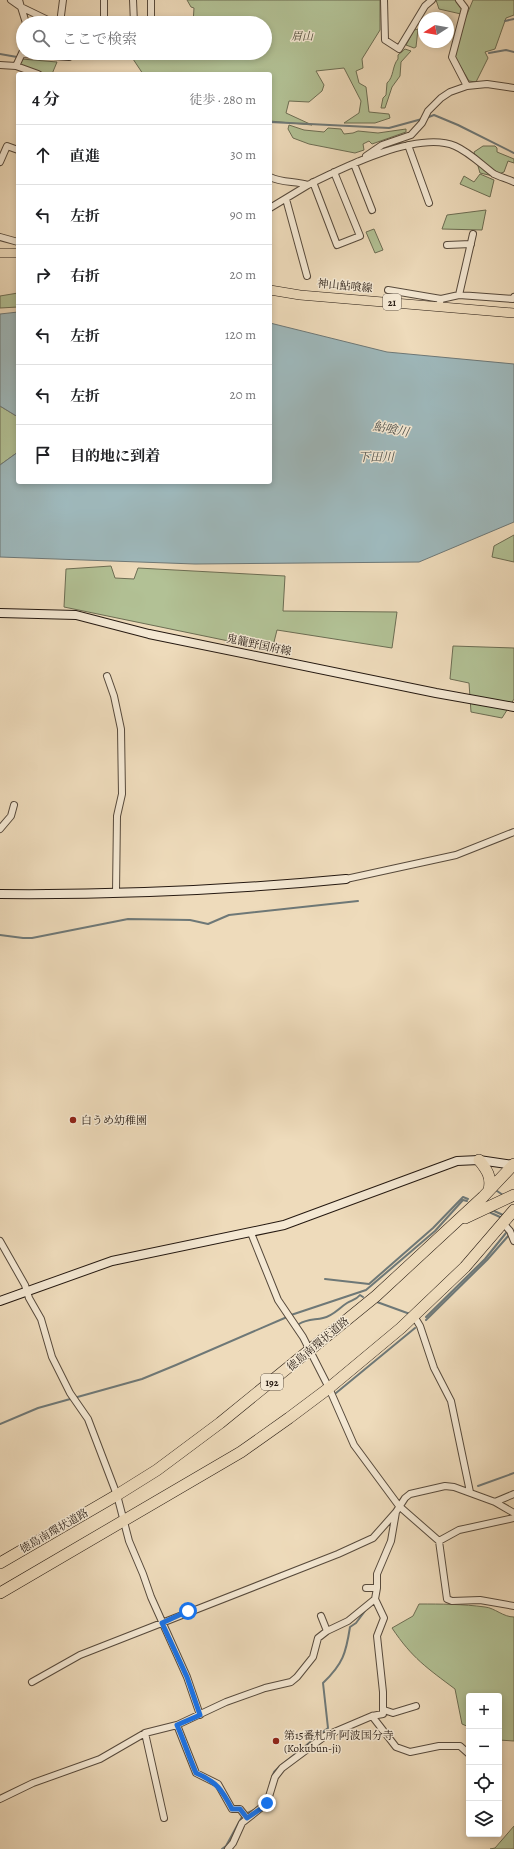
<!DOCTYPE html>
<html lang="ja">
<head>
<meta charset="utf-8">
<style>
	:root { --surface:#fff; --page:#f2f2f2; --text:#202124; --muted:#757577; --line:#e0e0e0 }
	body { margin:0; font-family:Alegreya,"Noto Serif JP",serif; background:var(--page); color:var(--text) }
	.controls { position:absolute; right:12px; bottom:12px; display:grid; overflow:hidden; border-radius:4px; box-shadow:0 2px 6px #0003 }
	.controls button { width:36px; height:36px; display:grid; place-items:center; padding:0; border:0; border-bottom:1px solid var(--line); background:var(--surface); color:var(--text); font:20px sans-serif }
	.compass { position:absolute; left:418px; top:12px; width:36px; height:36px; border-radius:50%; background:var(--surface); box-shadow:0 2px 6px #0003; rotate:259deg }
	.stop { position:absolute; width:12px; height:12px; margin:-9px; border:3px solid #1a73e8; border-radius:50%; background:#fff }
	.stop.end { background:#1a73e8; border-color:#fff; box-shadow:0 1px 4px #0008 }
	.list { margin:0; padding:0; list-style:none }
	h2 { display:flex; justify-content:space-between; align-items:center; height:52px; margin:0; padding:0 16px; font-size:17px }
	h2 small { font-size:13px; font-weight:400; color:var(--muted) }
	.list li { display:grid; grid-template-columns:26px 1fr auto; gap:12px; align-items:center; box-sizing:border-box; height:60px; padding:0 16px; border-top:1px solid var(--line) }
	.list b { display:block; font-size:15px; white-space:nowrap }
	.list em { font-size:13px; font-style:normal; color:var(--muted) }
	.icon { flex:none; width:22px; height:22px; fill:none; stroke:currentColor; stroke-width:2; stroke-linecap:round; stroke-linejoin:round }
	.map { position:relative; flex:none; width:514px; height:1849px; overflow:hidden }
	.search { position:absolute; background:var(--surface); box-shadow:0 2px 6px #0003; left:16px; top:16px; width:256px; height:44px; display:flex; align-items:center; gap:10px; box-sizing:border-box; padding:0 14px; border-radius:22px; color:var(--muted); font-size:15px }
	.panel { position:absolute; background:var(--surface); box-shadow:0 2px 6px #0003; left:16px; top:72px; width:256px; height:412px; border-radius:4px }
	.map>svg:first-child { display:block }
	.green { fill:#b2c195; stroke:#6c6d53 }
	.water { fill:#9eb8bb; stroke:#6e7877 }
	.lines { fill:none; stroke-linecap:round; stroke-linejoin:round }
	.stream { stroke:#6e7877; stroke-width:2 }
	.street-casing { stroke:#574a3c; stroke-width:8 }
	.secondary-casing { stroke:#251911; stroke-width:10 }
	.primary-casing { stroke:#251911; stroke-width:10 }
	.highway-casing { stroke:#251911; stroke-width:12 }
	.street { stroke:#f4e8d3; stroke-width:6 }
	.secondary { stroke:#f4e8d3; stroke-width:8 }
	.primary { stroke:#eedbbb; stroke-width:9 }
	.highway { stroke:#eedbbb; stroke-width:11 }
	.route { stroke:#1a73e8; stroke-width:5 }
	.poi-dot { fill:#8f2418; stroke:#f4e8d3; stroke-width:1.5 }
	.labels { text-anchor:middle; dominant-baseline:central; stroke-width:3; stroke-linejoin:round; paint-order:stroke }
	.shield { fill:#f4e8d3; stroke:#63574b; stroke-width:1 }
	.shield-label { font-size:10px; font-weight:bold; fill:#251911 }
	.park-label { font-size:11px; font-style:italic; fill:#4f4b39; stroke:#f4e8d3 }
	.street-label { font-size:11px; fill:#251911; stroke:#f4e8d3 }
	.poi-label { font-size:11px; fill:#251911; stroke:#f4e8d3; text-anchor:start }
	.water-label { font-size:12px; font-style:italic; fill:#4f514c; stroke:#f4e8d3 }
</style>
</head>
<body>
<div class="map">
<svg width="514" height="1849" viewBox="0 0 514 1849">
	<rect width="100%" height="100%" fill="#eedbbb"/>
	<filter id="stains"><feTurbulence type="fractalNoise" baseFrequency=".005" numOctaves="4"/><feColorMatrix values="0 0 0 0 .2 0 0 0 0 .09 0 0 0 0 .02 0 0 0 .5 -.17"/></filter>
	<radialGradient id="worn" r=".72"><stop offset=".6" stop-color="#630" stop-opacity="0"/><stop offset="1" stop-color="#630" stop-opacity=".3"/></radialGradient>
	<path class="green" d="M187,0H380V30L362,59L363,68L356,71L359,83L366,87L369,112L389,114L390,118L375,123H344L359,113L361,101L344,68L316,71L324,85L322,91L309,102L289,101L286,113L312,125L270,121V74H143L129,53H265V23H193L194,8L191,7Z
		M436,0H457L463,9L461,14L439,9Z
		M473,0H514V15L506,18L495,49L485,52L488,58L476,82L469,81L455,57L462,26Z
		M418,29L416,47L414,48L406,45L414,30Z
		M405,49L411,51L401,62L400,76L392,87L385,108H381L383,98L386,95L387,83C394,77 392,66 398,59V55Z
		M22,59L57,62L52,74H47L20,65Z
		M289,125L304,130L324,132L328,128L341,129L344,134L353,133L358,131L378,133L406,129V132L372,144L369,141L363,144L364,150L355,153L309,144L293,138L288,129Z
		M483,146H495L497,148V152L514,159V163L508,161L504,172L493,176L480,173L474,152Z
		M480,174L494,180L490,197L460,184L464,176L474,182Z
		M486,210L482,230L442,229L447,215Z
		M374,229L383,250L375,253L366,232Z
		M18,293V307L0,308V296Z
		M0,406L18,417V452L0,465Z
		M514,535V562L492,557L494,546Z
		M111,566L115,578L134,579L138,568L285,576L283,611L397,612L392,648L277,630L272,650L64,607L66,569Z
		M453,646L514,648V699L502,718L471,712L469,683L450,679Z
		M419,1604C441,1604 463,1604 485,1607C495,1608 503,1617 514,1617V1741L499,1740V1696H469V1727L462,1724L455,1689C427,1668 412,1658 392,1628L413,1616Z
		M514,1826V1849H490L495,1848Z"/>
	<path class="water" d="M18,312V417L0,406V314Z
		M270,323L387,352L514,364V522L419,562L195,564L0,557V465L18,452V482H270Z"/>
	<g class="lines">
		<path class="stream" d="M505,21L514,19
			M489,53L506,50L514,52
			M0,54L17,57
			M426,118L434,115L458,125L514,153
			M270,122L389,128L422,119
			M0,935L23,938H32L128,919L190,920L208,924L229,915L358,901
			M497,1191L503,1195
			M492,1210L503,1215
			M489,1212L500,1217
			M325,1279L369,1284L433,1228L463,1197L468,1199
			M377,1302L410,1314
			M291,1315L366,1290L435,1231L463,1200L467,1201
			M426,1317L485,1259L506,1233
			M426,1320L487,1260L509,1235
			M299,1324C307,1319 315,1320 323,1318C333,1316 339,1308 347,1303C352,1300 356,1300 360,1295L363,1297
			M336,1393L415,1328
			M0,1424L38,1408L142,1379L176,1365L287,1317
			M478,1486L514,1473
			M270,1784L274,1772L280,1766L328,1728L323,1683C343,1664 346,1653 350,1627L356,1623L365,1611
			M222,1849L226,1846L243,1815L254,1810"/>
		<g class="street-casing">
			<path id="street" d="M11,0L21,7L26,23
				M19,0L21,7L54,23
				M104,0V23
				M133,0L134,23
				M151,0V23
				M384,0L385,40L399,49L425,6L432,0
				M459,0L465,8L452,57L467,86
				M60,23L63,0
				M22,54L69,57
				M0,65L16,66L38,74
				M16,66L23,51
				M408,145L429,203
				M366,156L382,145L411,135L422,123L428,111L441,98L450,92L467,86L487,84L514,88
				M0,162L7,146L18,150
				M357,162L354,164L372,210
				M270,177C282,183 295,181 308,185C342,168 418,130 455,146C469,152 482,165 494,174C500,177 508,179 514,182
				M313,182L337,245L360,236L334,172
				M286,199L307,276
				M270,208L308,185
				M0,237L18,242
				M447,245L471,244
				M388,290L441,299
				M459,295L513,299L514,297
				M439,306L441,299L459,295L473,234
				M107,676L114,696L121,729L122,794L117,816L116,892
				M0,829L11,816L14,805
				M346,879L456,855L514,832
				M503,1223L510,1231L514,1241
				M251,1233L278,1300L303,1337L329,1388L354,1445L399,1506L439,1541L447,1599L452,1601L480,1600L514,1606
				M0,1241L25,1285L29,1298L41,1319L52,1357L70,1393L88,1419L117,1495L129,1541L143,1574L151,1597L187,1677L200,1715
				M414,1316L420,1326L434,1368L451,1401L470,1492
				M495,1502L514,1513
				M439,1541L459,1530L514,1518
				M366,1588H377
				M321,1616L327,1631
				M32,1682L80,1655L338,1554L373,1538L396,1512
				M384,1710L393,1713L416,1706
				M372,1716L396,1747L410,1752L439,1746H460L469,1754
				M177,1725L196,1773L218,1784L232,1809H240L247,1818
				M145,1733L164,1818
				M0,1799L33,1783L100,1759L145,1733L177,1725L226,1702L265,1688L291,1682L297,1677L313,1657L318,1638L327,1631L348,1621L375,1599L377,1588V1574L391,1541L396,1512L405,1498L410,1494L445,1486L454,1487L495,1502L514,1494
				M228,1849L233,1843L242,1823L267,1803L275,1777L282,1768L325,1736L372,1716L383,1714V1692L377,1636L384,1618L375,1599"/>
		</g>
		<g class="secondary-casing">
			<path id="secondary" d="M0,613L76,615L149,634L436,693L514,707
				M0,894C115,895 231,890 346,879
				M0,1301L112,1261L284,1225L457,1161L479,1160L514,1165"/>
		</g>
		<g class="primary-casing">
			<path id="primary" d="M0,253H18
				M270,290L300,295L514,313"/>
		</g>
		<g class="highway-casing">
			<path id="highway" d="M479,1160C487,1170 492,1177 489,1190
				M465,1218L514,1195
				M0,1563L117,1495L157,1470L220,1423L376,1296L483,1197L514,1164
				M0,1593L241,1452L289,1418L329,1388L401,1328L465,1267L514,1210"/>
		</g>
		<use href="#street" class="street"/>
		<use href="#secondary" class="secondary"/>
		<use href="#primary" class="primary"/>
		<use href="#highway" class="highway"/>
	</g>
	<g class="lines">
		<path class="route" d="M188,1611L162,1623L187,1677L200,1715L177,1725C184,1741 189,1757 196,1773C217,1782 222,1790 232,1809H240L247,1818L262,1808L267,1803"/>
	</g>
	<g class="poi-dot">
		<circle cx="73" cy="1120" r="4"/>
		<circle cx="276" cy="1741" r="4"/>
	</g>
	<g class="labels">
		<g class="shield">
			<rect x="383" y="294" width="18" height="16" rx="3"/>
			<rect x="261" y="1374" width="22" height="16" rx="3"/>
		</g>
		<g class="shield-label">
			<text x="392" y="302">21</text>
			<text x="272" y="1382">192</text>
		</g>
		<g class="park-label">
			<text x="302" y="36">眉山</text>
		</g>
		<g class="street-label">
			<text transform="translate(345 286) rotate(5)">神山鮎喰線</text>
			<text transform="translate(259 645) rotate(12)">鬼籠野国府線</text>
			<text transform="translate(318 1344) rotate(-40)">徳島南環状道路</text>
			<text transform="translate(54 1531) rotate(-30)">徳島南環状道路</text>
		</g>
		<g class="poi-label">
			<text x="81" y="1120">白うめ幼稚園</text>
			<text x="284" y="1735">第15番札所 阿波国分寺<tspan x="284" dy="13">(Kokubun-ji)</tspan></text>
		</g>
		<g class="water-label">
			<text transform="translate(391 429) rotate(11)">鮎喰川</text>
			<text x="376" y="457">下田川</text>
		</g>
	</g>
	<rect width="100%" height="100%" filter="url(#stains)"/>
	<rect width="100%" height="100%" fill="url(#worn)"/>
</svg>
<div class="controls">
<button>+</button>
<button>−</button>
<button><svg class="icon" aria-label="locate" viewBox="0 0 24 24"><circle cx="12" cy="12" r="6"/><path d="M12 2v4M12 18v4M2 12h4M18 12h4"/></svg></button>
<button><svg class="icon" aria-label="layers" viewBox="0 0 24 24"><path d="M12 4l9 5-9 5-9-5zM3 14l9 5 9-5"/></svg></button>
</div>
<svg class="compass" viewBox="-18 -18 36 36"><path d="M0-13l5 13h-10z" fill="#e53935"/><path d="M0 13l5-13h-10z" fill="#757577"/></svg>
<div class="stop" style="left:188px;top:1611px"></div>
<div class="stop end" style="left:267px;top:1803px"></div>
<div class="search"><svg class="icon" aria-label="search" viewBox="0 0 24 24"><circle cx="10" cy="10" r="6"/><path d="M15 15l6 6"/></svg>ここで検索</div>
<section class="panel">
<h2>4 分<small>徒歩 · 280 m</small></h2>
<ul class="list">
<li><svg class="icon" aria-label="ahead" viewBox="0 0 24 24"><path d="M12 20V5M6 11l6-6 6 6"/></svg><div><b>直進</b></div><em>30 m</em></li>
<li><svg class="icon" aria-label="left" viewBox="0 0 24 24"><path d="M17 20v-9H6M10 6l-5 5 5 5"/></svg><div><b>左折</b></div><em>90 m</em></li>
<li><svg class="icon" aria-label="right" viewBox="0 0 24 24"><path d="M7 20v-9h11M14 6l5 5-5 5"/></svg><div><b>右折</b></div><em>20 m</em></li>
<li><svg class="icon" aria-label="left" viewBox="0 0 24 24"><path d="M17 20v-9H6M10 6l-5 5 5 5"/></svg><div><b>左折</b></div><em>120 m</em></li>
<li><svg class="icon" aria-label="left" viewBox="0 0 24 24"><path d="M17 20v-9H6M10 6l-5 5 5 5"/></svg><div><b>左折</b></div><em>20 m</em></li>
<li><svg class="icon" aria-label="arrive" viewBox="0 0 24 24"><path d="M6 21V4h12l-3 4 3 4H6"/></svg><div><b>目的地に到着</b></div></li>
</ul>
</section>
</div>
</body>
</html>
